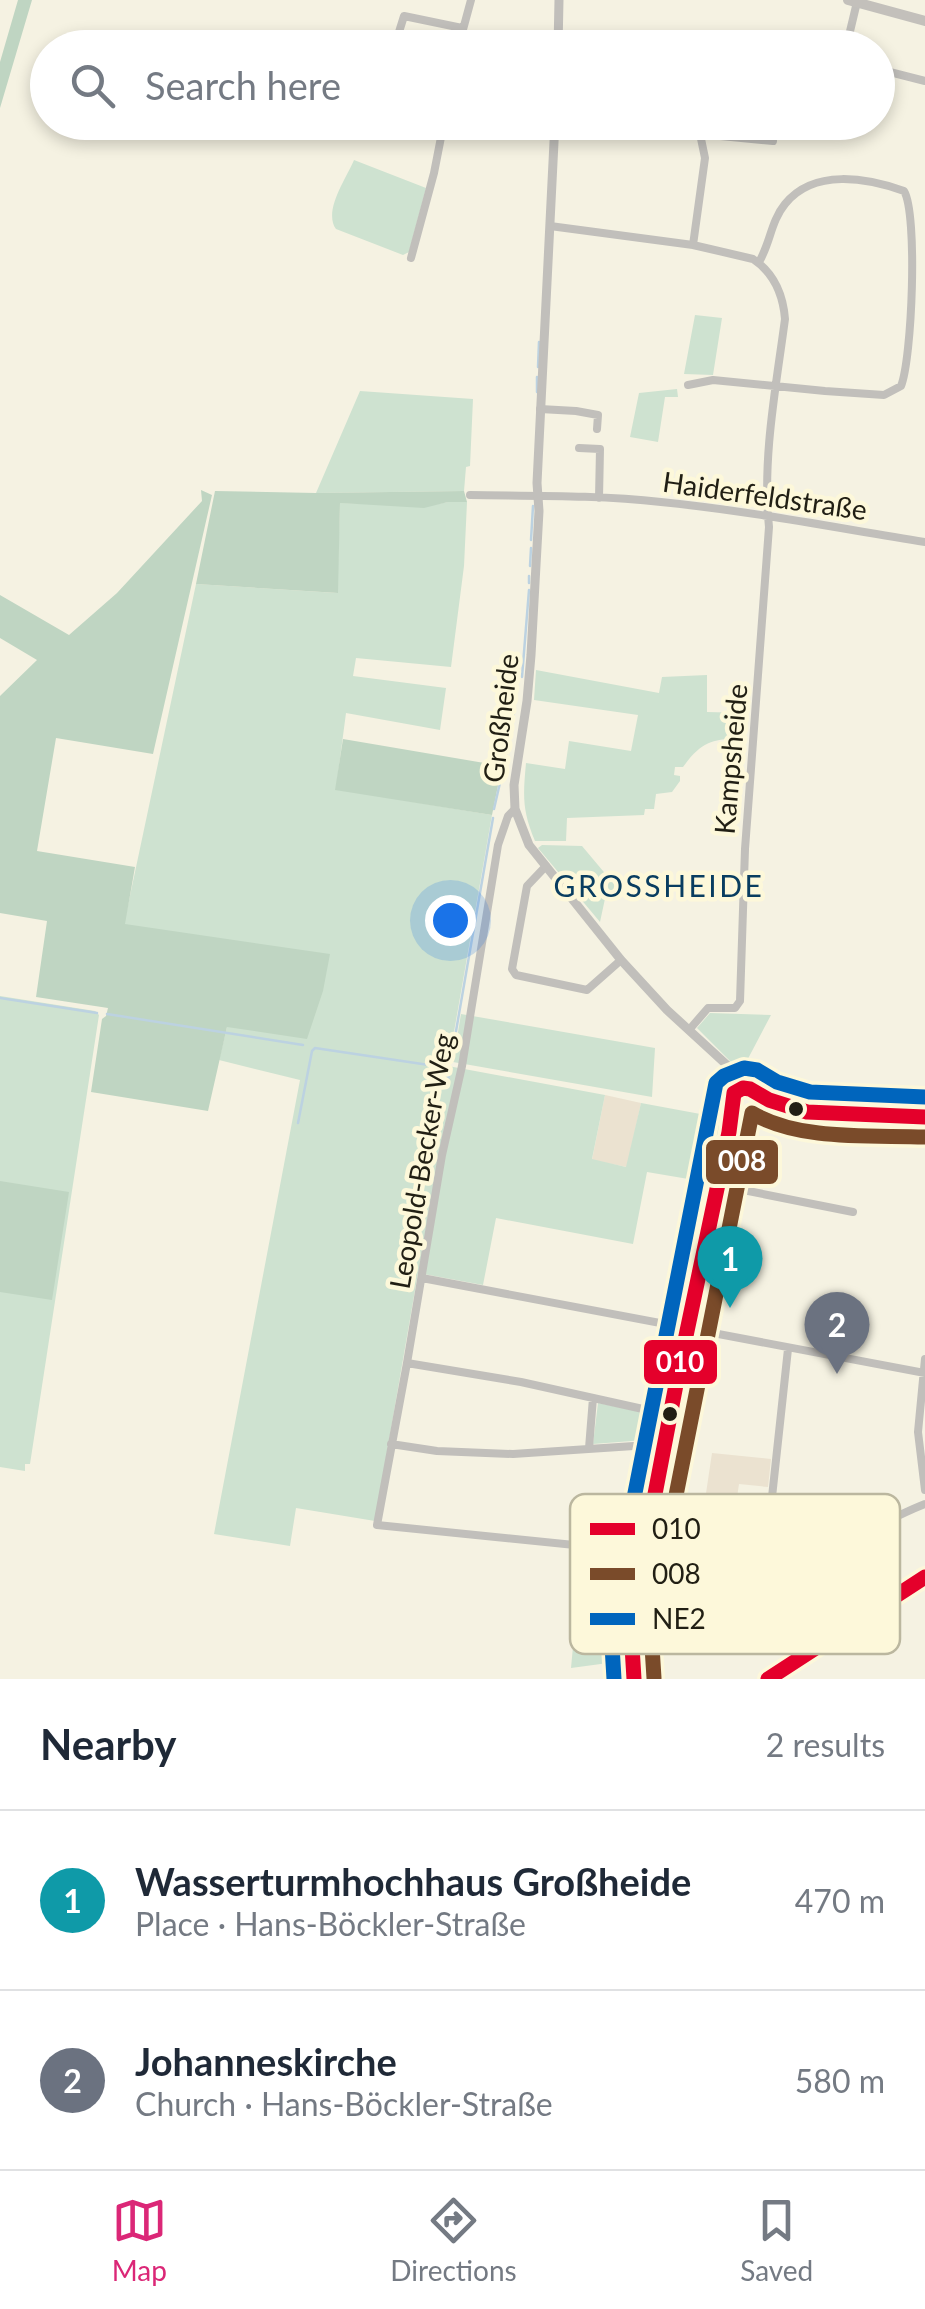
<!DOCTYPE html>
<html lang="en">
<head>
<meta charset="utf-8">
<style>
	:root { --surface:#fff; --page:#f6f6f7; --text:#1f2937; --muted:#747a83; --line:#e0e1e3; --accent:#db2777 }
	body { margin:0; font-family:Lato,sans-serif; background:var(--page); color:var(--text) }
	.you { position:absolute; left:450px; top:920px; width:35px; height:35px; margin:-25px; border:8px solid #fff; border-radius:50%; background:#1a73e8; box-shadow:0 0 0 15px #1a73e833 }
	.badge { display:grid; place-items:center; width:65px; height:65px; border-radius:50%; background:var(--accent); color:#fff; font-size:32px; font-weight:700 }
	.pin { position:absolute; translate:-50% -82px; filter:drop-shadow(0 2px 5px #0008) }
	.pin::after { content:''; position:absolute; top:52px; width:35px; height:30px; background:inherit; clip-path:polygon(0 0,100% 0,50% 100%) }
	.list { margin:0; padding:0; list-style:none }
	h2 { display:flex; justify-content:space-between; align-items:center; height:130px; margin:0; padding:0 40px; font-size:42px }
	h2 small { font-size:32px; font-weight:400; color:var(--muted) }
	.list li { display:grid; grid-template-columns:65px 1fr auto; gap:30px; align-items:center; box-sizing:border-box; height:180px; padding:0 40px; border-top:2px solid var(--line) }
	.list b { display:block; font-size:38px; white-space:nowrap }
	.list p { margin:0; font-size:32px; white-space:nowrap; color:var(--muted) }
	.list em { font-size:32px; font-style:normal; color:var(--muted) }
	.icon { flex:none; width:55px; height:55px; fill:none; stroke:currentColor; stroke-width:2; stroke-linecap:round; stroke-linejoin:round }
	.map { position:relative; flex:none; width:925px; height:1679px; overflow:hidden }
	.search { position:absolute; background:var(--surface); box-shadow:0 5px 15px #0003; left:30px; right:30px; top:30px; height:110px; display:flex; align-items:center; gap:25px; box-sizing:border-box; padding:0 35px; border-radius:55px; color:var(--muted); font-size:38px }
	.sheet { height:490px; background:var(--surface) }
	nav { display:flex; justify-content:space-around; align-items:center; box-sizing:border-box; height:140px; border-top:2px solid var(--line); background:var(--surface); font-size:28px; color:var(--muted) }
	nav a { display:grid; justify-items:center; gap:5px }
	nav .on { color:var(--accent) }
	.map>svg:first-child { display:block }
	.education { fill:#ebe2d0 }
	.green { fill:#cee2d0 }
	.forest { fill:#bfd5c2 }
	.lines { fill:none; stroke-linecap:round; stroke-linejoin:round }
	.stream { stroke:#bcd2e1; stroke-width:2.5 }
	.minor { stroke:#c1bfbb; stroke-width:8 }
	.tertiary { stroke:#c1bfbb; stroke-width:9 }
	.secondary { stroke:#c3c0bb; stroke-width:10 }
	.bus-1-casing { stroke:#fdf8da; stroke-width:22 }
	.bus-2-casing { stroke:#fdf8da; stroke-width:22 }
	.bus-3-casing { stroke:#fdf8da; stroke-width:22 }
	.bus-1 { stroke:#e4002b; stroke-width:15 }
	.bus-2 { stroke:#7a4b2a; stroke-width:15 }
	.bus-3 { stroke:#0065bd; stroke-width:15 }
	.bus-dot { fill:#211f14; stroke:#fdf8da; stroke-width:4 }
	.labels { text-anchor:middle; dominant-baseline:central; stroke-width:9; stroke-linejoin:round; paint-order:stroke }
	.street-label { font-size:28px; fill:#211f14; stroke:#fdf8da }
	.neighbourhood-label { font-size:30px; letter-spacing:2.5px; fill:#093d60; stroke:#fdf8da }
	.key { fill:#fdf8da; stroke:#bbb79f; stroke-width:2.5 }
	.key-label { font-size:28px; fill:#211f14 }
	.line-badge { stroke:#fdf8da; stroke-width:4 }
	.badge-label { font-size:28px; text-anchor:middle; font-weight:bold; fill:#fff }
</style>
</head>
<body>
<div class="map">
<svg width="925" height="1679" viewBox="0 0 925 1679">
	<rect width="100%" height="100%" fill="#f5f2e2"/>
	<path class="education" d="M605,1095L641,1103L627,1167L592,1160Z
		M712,1453L771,1459L768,1487L739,1484L736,1504L705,1500Z"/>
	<path class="green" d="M354,160L426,188L409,252L403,255L336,229C323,211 346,179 354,160Z
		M695,315L722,318L713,375L684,374Z
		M677,389L678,397H665L658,442L630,437L639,393Z
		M360,391L473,399L470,466L466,467L464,491L316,493Z
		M448,502H467L464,566L451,667L356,658L353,676L446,688L440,730L346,713L336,789L492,815L448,1066L605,1095L592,1159L626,1167L641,1103L722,1118L724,1122L712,1183L647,1172L633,1244L496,1218L483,1285L418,1273L375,1521L296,1508L290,1546L214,1534L300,1080L219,1060L227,1027L124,924L196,584L337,593L340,503L433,505Z
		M536,670L659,693L662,677L707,675V712L747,713L745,739C714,738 702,741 683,767H675L674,775L680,776V781L672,792L656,794L654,809H645L644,815L567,818L566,841H535C522,810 523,796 526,763L565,769L569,741L631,751L638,715L534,700Z
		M542,845L582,846L619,890L606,894L600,922L538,848Z
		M0,996L95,1011L99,1015L30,1464H25V1471L0,1467Z
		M710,1013L771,1015L741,1072L697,1028Z
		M461,1014L655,1048L652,1097L453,1062Z
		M598,1403L647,1413L645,1440L593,1444Z
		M578,1593L627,1597L623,1661L571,1668Z"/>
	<path class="forest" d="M18,0H32L0,108V62Z
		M201,490L212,495L153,754L56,738L37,851L135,867L125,924L330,954L323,991L307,1039L227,1027L208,1111L91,1092L102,1019L106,1016L108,1008L36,997L47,921L0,913V696L37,660L0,638V595L69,635L117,593L202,501Z
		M215,491L316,493L464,491L467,502H448L424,508L340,503L338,593L196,584Z
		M343,739L502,766L492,815L335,790Z
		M0,1181L69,1192L52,1300L0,1292Z"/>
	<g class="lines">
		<path class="stream" d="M538,367L539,342
			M537,392V377
			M531,540L533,506
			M530,566L531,548
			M529,583V576
			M522,677L529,590
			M508,745L515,708
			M494,809L507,752
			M0,998L97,1013
			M107,1014L303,1045
			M451,1060L493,818
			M298,1123L312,1051L315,1048L449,1068L448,1085"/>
		<path class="minor" d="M394,48L404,16L462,28
			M458,48L471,0
			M846,48L857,2
			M878,69L925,81
			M346,122L365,130L368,122
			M688,122L700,134L705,158L693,245
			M700,134L773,141
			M550,226L693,245L753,259C774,273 783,294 785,319C776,387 762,459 769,527L745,849L740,1001L735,1008H708L689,1030
			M411,258L434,173L444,122
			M688,385L713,380L825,391L884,395L901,386C912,359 918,214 904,191C867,178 814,168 785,204C771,221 770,244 759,262
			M540,409L576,411L598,415L597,429
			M579,448L600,449L599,498
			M470,495C534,496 598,495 661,502C750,511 837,528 925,542
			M515,809L508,816L498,845L462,1066L442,1155L407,1363L377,1525L792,1567C838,1550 879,1522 925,1504
			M546,866L527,886L512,969L516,975L587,990L621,960
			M759,1093L769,1100L798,1109
			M757,1112H840L925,1117
			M718,1185L853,1212
			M422,1278L925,1373
			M925,1359L918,1432L925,1490
			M407,1363L521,1382L670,1415
			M391,1444L437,1451L513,1454L664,1444
			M589,1448L593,1398
			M775,1625L769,1566L768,1534L788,1349"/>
		<path class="tertiary" d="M558,48L559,0
			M555,122L537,483L539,511L531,655L527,701L514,785L515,809L529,845L621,960L667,1010L740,1077L750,1089
			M634,1679L631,1630L636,1593L679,1369L729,1132C730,1122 729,1107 733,1097C739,1079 772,1089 757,1112C747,1115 741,1116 732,1108
			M768,1679L925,1577"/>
		<path class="secondary" d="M848,0L925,21"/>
		<g class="bus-1-casing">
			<path id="bus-1" d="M634,1679L631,1630L636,1593L679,1369L729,1132L734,1093L743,1088L750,1089L769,1100L807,1112L925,1117
				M768,1679L925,1577"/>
		</g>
		<g class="bus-2-casing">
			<path id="bus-2" d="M654,1678L651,1631L656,1596L752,1113C800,1141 870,1135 924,1137"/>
		</g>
		<g class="bus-3-casing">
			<path id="bus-3" d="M614,1679L611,1629L616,1589L716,1083L724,1076L744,1068L757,1070L777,1082L810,1092L925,1097"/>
		</g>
		<use href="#bus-1" class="bus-1"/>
		<use href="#bus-2" class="bus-2"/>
		<use href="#bus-3" class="bus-3"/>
	</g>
	<g class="bus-dot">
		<circle cx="796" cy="1109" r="9"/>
		<circle cx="670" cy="1414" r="9"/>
	</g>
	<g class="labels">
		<g class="street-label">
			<text transform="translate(765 495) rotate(8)">Haiderfeldstraße</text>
			<text transform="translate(500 718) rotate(-83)">Großheide</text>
			<text transform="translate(730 759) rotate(-85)">Kampsheide</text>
			<text transform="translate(421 1161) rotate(-80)">Leopold-Becker-Weg</text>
		</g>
		<g class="neighbourhood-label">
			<text x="659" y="885">GROSSHEIDE</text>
		</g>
	</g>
	<rect x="570" y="1494" width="330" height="160" rx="15" class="key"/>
	<rect x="590" y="1523" width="45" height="12" fill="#e4002b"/>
	<rect x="590" y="1568" width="45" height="12" fill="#7a4b2a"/>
	<rect x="590" y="1613" width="45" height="12" fill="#0065bd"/>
	<g class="key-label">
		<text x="652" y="1539">010</text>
		<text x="652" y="1584">008</text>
		<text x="652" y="1629">NE2</text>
	</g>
	<g class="line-badge">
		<rect x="704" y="1138" width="76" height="48" rx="10" fill="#7a4b2a"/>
		<rect x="642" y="1338" width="77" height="48" rx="10" fill="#e4002b"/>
	</g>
	<g class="badge-label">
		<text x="742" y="1171">008</text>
		<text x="680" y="1372">010</text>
	</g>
</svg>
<div class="you"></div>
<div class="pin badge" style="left:730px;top:1308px;background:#0f9aa8">1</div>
<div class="pin badge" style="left:837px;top:1374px;background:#6b7280">2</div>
<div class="search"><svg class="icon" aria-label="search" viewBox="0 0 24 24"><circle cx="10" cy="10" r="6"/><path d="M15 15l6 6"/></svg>Search here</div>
</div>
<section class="sheet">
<h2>Nearby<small>2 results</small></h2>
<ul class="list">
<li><span class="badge" style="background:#0f9aa8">1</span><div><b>Wasserturmhochhaus Großheide</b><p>Place · Hans-Böckler-Straße</p></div><em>470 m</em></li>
<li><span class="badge" style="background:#6b7280">2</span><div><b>Johanneskirche</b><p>Church · Hans-Böckler-Straße</p></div><em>580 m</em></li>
</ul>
</section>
<nav>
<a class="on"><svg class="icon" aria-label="map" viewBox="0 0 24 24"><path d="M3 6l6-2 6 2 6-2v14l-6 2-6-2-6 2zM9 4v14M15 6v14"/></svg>Map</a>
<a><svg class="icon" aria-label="directions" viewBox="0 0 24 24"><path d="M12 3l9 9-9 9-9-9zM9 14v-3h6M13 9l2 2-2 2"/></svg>Directions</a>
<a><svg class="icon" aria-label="saved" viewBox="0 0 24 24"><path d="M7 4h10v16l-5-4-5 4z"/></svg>Saved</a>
</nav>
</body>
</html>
